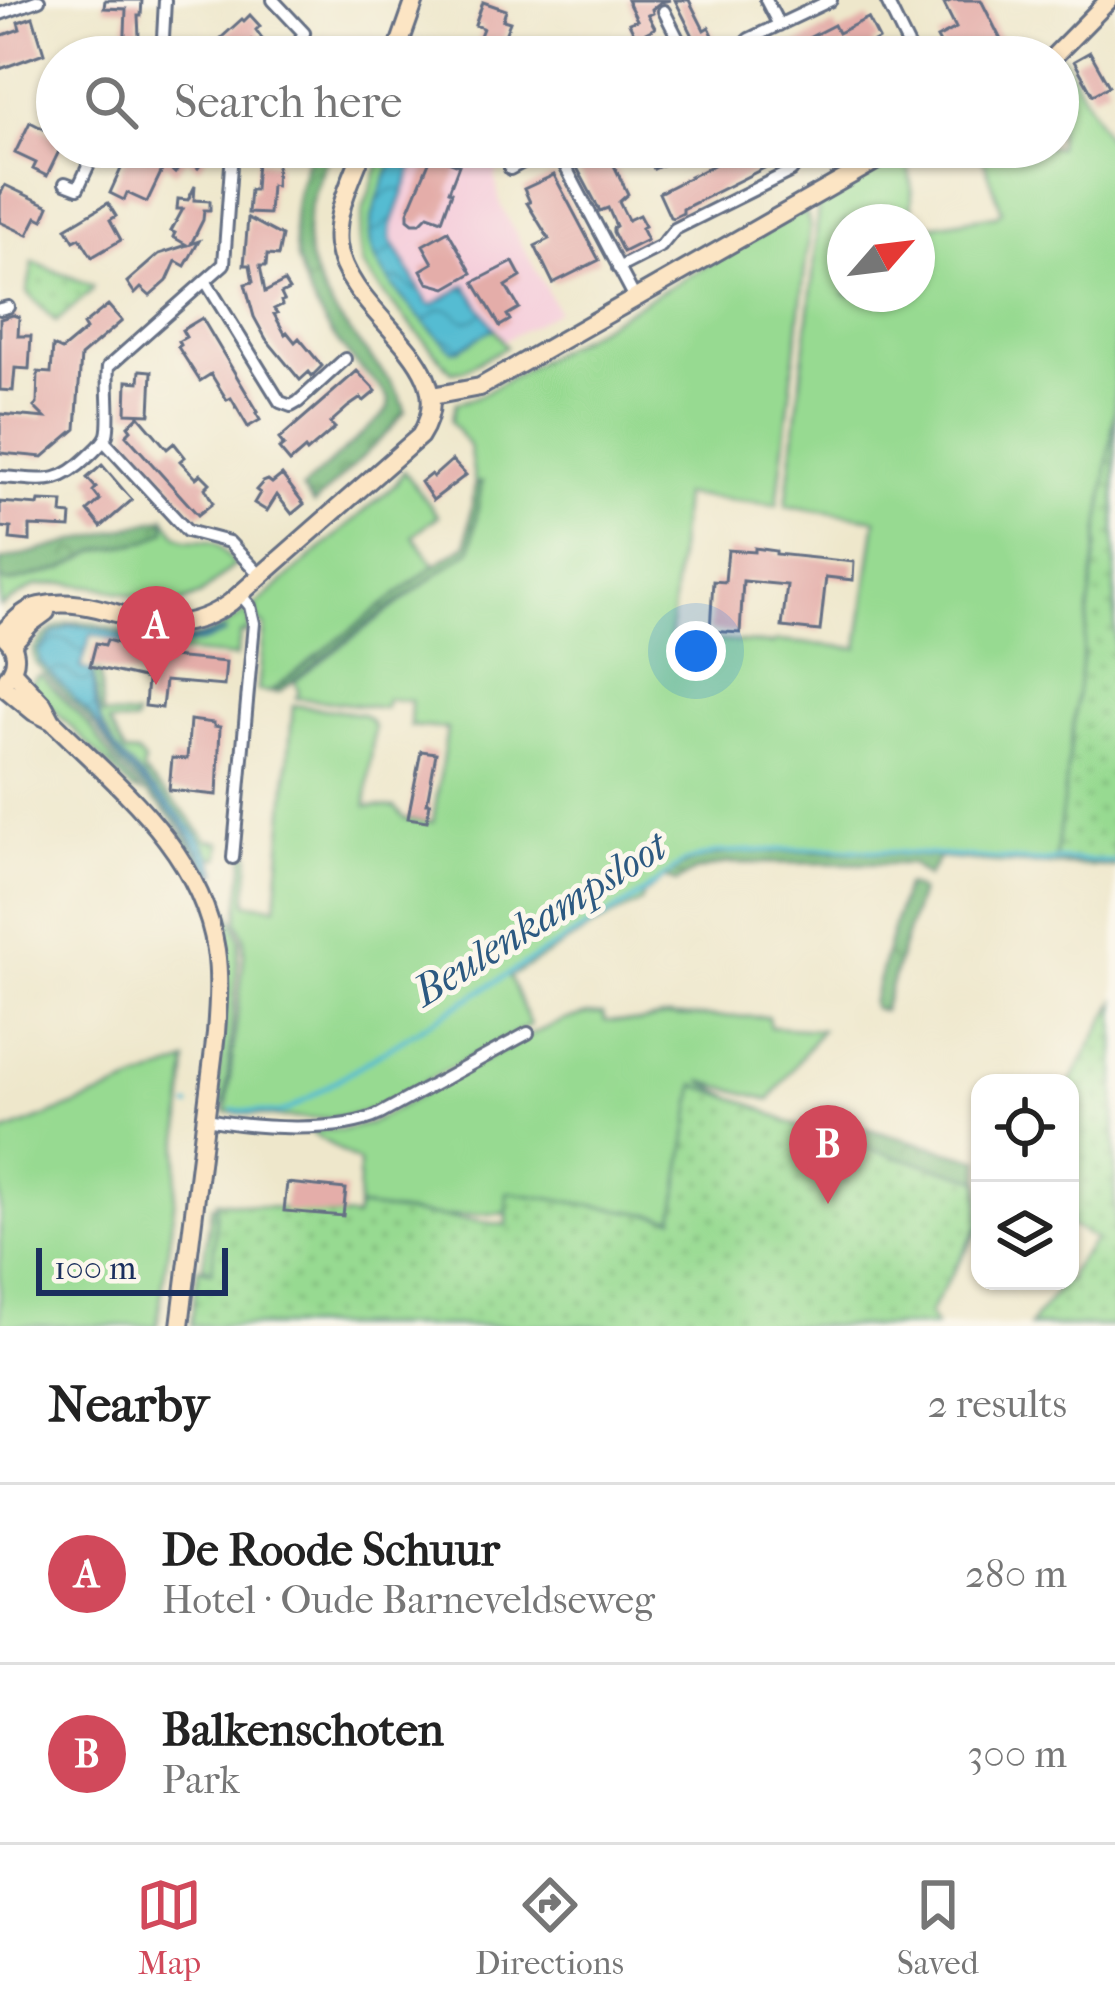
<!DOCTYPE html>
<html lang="en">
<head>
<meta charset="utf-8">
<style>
	:root { --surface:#fff; --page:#f6f6f6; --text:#222; --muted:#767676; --line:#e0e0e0; --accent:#d1495b }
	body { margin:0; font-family:"IM FELL French Canon",serif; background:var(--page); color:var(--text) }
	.controls { position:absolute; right:36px; bottom:36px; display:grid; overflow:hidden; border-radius:24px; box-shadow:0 3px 9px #0004 }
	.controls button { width:108px; height:108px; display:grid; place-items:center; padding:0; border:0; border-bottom:3px solid var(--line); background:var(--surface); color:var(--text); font:60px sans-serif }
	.compass { position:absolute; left:827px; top:204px; width:108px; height:108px; border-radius:50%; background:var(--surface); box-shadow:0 3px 9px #0004; rotate:62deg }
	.scale { position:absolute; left:36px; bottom:30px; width:192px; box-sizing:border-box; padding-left:12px; border:6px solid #1b2f5e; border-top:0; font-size:33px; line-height:42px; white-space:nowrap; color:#1b2f5e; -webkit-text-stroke:9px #fbf7ec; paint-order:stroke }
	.you { position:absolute; left:696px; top:651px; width:42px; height:42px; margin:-30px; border:9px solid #fff; border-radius:50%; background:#1a73e8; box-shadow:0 0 0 18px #1a73e833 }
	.badge { display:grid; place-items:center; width:78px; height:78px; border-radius:50%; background:var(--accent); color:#fff; font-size:39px; font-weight:700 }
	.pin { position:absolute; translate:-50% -99px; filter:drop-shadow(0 3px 6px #0008) }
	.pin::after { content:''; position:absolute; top:63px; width:42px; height:36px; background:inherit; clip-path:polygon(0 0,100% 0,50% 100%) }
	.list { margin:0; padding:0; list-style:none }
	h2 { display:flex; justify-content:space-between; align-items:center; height:156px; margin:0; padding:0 48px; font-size:51px }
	h2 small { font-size:39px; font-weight:400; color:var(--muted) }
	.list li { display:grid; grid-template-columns:78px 1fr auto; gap:36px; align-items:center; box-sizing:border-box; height:180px; padding:0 48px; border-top:3px solid var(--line) }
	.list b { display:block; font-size:45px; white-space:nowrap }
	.list p { margin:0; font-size:39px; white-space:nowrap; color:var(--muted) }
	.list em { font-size:39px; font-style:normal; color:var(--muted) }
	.icon { flex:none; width:66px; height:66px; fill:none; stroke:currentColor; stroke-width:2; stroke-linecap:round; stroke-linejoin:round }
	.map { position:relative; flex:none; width:1115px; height:1326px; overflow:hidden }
	.search { position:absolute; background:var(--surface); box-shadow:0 3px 9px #0004; left:36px; right:36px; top:36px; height:132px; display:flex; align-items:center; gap:30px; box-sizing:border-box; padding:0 42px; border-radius:66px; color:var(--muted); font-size:45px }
	.sheet { height:516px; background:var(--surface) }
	nav { display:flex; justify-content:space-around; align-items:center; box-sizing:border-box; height:168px; border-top:3px solid var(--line); background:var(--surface); font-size:33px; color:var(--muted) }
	nav a { display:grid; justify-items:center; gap:6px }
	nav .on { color:var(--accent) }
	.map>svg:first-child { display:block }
	.built { fill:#f5cfdb }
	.grass { fill:#97da91; stroke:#598478; stroke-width:3 }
	.forest { fill:url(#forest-crowns); stroke:#4a746c; stroke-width:3 }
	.park { fill:url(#park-dots); stroke:#598478; stroke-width:3 }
	.water { fill:url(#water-waves); stroke:#387698; stroke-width:3 }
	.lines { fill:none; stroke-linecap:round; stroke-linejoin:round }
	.stream { stroke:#55bcd2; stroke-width:4.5 }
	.building { fill:#e4ada9 }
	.street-casing { stroke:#656f84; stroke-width:16 }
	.secondary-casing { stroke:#656f84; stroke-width:22 }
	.street { stroke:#fff; stroke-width:10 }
	.secondary { stroke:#fce5c4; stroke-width:16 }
	.labels { text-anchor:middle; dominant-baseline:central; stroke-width:10; stroke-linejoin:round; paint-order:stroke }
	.water-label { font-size:42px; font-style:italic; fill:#2c5981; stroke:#fbf7ec }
</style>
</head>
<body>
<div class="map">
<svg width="1115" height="1326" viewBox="0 0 1115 1326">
	<defs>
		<pattern id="forest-crowns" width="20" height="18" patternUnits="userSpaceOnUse" patternTransform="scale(3)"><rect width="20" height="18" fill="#79ba7b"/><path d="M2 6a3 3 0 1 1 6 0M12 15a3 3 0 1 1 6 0" fill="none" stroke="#629868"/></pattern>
		<pattern id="park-dots" width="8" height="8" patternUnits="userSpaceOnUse" patternTransform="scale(3)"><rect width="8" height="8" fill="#97da91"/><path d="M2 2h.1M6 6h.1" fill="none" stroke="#82bb7f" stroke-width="1.8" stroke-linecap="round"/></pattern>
		<pattern id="water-waves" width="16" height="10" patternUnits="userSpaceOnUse" patternTransform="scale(3)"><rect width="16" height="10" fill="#55bcd2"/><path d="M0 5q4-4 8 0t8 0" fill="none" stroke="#4699ae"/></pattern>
	</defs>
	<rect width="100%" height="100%" fill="#fbf7ec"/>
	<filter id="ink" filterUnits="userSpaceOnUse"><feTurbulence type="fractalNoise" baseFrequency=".00833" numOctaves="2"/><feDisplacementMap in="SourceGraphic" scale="24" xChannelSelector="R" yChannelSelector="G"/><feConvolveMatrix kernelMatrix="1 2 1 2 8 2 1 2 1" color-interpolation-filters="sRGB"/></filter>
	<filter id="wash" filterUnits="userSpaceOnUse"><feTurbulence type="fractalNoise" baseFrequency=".004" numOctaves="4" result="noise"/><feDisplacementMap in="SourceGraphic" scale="48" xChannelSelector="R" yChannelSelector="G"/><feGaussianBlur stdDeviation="2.7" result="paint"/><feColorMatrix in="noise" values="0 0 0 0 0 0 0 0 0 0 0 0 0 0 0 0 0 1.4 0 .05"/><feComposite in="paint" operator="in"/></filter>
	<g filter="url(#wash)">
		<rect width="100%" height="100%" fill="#eee7cb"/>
		<path class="built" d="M416,147H506L495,178L501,206L558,311L500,343L467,288L431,309L422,302L387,236Z"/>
		<path class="grass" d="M1062,56L1107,137L1115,138V195L1111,231L1115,232V867L996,863L857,851L818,852L677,868L644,894L641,902L596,925L510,977L530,1025L373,1109C327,1126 275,1116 226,1112L244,955V937L237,921L245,853L250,854L246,903L276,906L293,705L362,714L369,719L374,727L366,806L395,807L405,819L433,822L447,729L410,726L411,701L387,699L385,708L296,698L299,691L295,681L470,550L480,483L475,484L469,446L451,421L456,403L475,398L802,211L807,215L810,227L777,505L683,495L670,638L772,644L777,641L858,648L876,519L786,506L815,259L818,201L906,151L912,190L911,222H845V294H917V228L996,215L1002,211L979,147H1058V59Z
			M385,147H398L372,223L459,349L494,328L506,347L463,370L452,372L383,293L362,265L359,239L363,211Z
			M404,471L438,516L413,536L435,565L270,692L258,691L265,625L259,623L255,606L396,484Z
			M165,518L177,535L186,540L209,541L218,545L235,565L200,595L178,604H165L98,587L64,583L35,586L0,607V578L9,583L62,569L97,551L148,541L165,531Z
			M246,612L249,617L248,633H241L236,657L135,648L115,642L120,640C161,648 185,651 225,633V631C180,649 142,644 98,628L40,662L92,717L123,763L182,823L214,874L212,876L182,828L119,764L97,728L35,663L33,650C67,601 101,629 146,638C182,646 217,634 246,612Z
			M93,672L100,673L103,715L136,717L135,723H109L125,753L138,754L144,761L143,772L185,813L207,840L221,842L220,858L211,857L183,818L120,755L100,721Z
			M37,676H42L94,731L115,765L141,792L133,790L29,684Z
			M172,824C197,850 228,903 240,939L226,1093L221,1112L215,1109C222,1039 235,969 211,901C202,873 184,851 172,824Z
			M589,1014H603L605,1021L639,1022L667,1016L768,1017L770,1027L821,1030L770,1100L701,1081L787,1126L980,1183V1229L932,1306L507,1275L514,1192L511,1213L449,1216L446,1220L220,1277L203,1266L212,1205L358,1217L359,1162L307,1130H342L369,1124L532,1034L565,1020Z
			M187,1062L174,1205L157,1326H0V1134Z"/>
		<path class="forest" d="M319,147H332C324,167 315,188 310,208C295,267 335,315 370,357C383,373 401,391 405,411L390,430L314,504L302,489L384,414L388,408L389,399C378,383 363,371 350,357C317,318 291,270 294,219C295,196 303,175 309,153Z
			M482,482L471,550L363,627L279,692H270L435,565L466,545L475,484Z
			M165,518L166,531L148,541L97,551L62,569L8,583L0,578V561Z
			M739,851H857L940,857L927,877L911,864L728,863L695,871L676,882L664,878C687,859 710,856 739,851Z
			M908,885L920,891L883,1011L874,1008L872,1003L905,886Z
			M850,1124L980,1160V1183L844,1143Z"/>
		<path class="park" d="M33,262L93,286L92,290L56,322L27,293Z
			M1115,409V864L1055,862Z
			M1115,1002V1326H1029L1064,1281H1070V1273L1095,1239L1070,1225V1083Z
			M695,1085L746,1102L803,1129L829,1138L980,1180V1223L929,1314L935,1326H191L198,1268L212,1272L217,1201L356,1217L359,1207L507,1225V1192L674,1218Z"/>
		<path class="water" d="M398,147H420L391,227V240L428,304L433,305L466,285L494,328L459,349L452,350C427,326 371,272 370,237C369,212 389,172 398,147Z
			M72,625C99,625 122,639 149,643C177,647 201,638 226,632C183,656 136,645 91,634L81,668L93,672C94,687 94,704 99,718C119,777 197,809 218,873L214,874L182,823L123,763L92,717L40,662L38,651L54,633Z"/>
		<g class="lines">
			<path class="stream" d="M189,1106H190
				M233,1110L279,1113L289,1110L542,953L630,902L684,862L718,852L832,848L1045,862L1061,859L1115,862"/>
		</g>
		<g id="blocks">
			<path class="building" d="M105,0H142L141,16H138L140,57H124L126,9L104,8Z
				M627,0H670L661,2L652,9L653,13L648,15L655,28L636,38L629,23L637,20Z
				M675,0H689L704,30L709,27L719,48L703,56Z
				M953,0H981L1005,48L979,57H947L937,38L956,28L944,4Z
				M483,2L506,10L503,20L510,22L500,48L478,41L483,28L475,25Z
				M250,15L260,26L256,30L262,38L255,44L251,40L230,57H200L242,19L244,21Z
				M33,17L44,53L0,69V36L20,29L18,22Z
				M868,18L879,39L872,43L879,57H855L848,45L824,57H771L834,25L838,33Z
				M1090,52L1109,86L1093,95L1074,61Z
				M30,122L57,136V147H61L47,176L33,169L36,163L15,153Z
				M131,147H198L204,152L201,155L206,158L198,168L187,158L175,173L165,164L147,202L127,193L124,200L110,193Z
				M630,147H699L654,169L646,153L636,158Z
				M749,147H769L776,162L683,209V213L673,218L670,217L659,193Z
				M606,149L628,194L619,202L628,220L639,215L645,226L641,228L647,240L623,252L613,232V228L616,226L608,208L600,211L574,162Z
				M432,155L459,165L449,191L452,192L442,220L428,215L420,223H413L408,219V212Z
				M257,161L277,163L276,186L271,185L269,214L248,213L250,190H255Z
				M554,175L599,260L553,283L535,246L549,239L527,203L530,202L524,189Z
				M5,185L49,206L43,220L37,217L28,235L0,222V195Z
				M195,186L194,200L210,201V210H204L203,220L191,244L199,241L185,266L176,261L167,281L150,296L141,288L135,294L127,282L159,254L187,245L173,237L175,233L171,231L183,209H177L178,199L188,200Z
				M108,203L116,216L110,220L121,240L92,257L80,238L74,241L66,228Z
				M248,218L282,236L278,256L267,255L266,266H260L265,292L284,282L289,290L281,294L284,300L281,301L282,305L274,309L277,313L274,314L285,334L287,332L295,342L299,338L322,366L312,376L309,372L300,380L266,339L254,317L245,284L253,282L250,265H244Z
				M448,231L472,273L446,288L428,283L421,270L433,263L423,245Z
				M513,262L521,277L506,286L519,308L507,315L510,320L500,326L474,282Z
				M108,305L122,321L81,356L76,429L43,457L0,453V414L45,418L34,407L37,404L38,372L51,373L53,346L62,350L86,330L83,325Z
				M13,315L19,317L18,336H31L29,369L15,368L13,391L0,390V319Z
				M202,318L258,412L256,413L260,420L248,427L231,398L227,400L211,374L200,381L178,347L181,345L179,341L186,337L182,330Z
				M140,370L152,371L150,414L126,413L127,381L139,382Z
				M357,371L376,391L364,401L361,398L348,407L330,423L335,428L307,452L305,449L290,462L279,449L284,445L279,439Z
				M139,416L167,449L174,443L185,457L180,461L196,478L201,474L210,483L205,488L213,503L198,515L126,435L131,430L128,426Z
				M452,460L466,475L433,500L421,482L431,474L433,477Z
				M102,465L132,500L101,527L88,511L100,500L93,491L96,488L87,478Z
				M282,475L304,504L292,514L277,495L267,511L254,503L260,493L256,490L263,482L268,480L272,483Z
				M39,501L63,502L62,514L71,515L70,528L30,526V541L10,539L11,528L0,527V502L38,505Z
				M755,548L776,551V554L854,562L853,580L826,577L820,631L782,627L787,585L743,581L740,633L710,631L713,581L725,582L728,550L755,552Z
				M107,640L125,645L124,650L138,654L226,662L224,686L165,681L162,708L145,706L147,679L90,666L96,643L105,645Z
				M190,720L214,723V726L220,727L217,795L169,790L172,758L187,759Z
				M421,751L436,753L427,803H430L427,821L408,818Z
				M287,1183L346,1189L343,1216L284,1211Z"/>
		</g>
	</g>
	<g filter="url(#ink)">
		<use href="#blocks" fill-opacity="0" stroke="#656f84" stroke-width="3"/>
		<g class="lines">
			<g class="street-casing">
				<path id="street" d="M766,0L779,25
					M886,0L914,57
					M664,11L687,57
					M0,14L39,0
					M570,53L572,57
					M162,57L165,0
					M273,57L298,43L304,33L273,0
					M730,57L749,39L831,0
					M555,147L635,298
					M510,169L550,147
					M65,183L78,188L97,147
					M618,268L661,246L675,229L791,171L809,147
					M206,282L280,402L291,406L298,402L345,359
					M0,309L8,307
					M104,441L187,531L229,542L261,576
					M0,477C42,479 56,488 88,457C95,450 104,443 107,435C111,422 106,385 108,367L224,264L232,151L228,147
					M233,858L254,623L250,606L240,594
					M207,1119C252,1128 339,1134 380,1114L528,1033"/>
			</g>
			<g class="secondary-casing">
				<path id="secondary" d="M395,57L415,0
					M1053,57L1109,0
					M432,396L480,387L900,147
					M0,633C17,644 20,662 7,678
					M1,634C12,624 24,609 39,606C111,590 158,656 231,602L420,436C467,363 349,318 338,245C334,212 353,177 364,147
					M12,644L31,623L46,612
					M12,671L43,704L52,721
					M0,684L34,712L52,721C119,787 201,851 216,950C220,978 218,1005 216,1033L180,1326"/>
			</g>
			<use href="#street" class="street"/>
			<use href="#secondary" class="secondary"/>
		</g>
	</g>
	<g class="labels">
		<g class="water-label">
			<text transform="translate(540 919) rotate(-32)">Beulenkampsloot</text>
		</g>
	</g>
</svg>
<div class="controls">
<button><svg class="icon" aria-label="locate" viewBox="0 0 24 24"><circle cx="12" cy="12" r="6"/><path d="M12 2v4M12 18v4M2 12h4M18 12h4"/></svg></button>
<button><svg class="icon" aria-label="layers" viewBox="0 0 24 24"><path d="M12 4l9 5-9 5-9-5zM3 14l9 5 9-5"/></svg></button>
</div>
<svg class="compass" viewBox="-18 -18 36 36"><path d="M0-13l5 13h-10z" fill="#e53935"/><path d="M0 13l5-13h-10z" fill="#767676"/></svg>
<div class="scale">100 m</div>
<div class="you"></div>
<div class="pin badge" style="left:156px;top:685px">A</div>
<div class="pin badge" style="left:828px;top:1204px">B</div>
<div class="search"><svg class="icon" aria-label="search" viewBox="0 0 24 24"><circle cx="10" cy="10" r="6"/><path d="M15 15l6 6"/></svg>Search here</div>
</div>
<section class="sheet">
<h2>Nearby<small>2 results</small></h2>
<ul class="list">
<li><span class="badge">A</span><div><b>De Roode Schuur</b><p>Hotel · Oude Barneveldseweg</p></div><em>280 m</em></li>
<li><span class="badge">B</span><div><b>Balkenschoten</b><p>Park</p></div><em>300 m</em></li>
</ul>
</section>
<nav>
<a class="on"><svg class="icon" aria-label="map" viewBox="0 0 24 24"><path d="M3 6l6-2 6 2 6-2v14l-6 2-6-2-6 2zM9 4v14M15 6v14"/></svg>Map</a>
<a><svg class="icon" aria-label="directions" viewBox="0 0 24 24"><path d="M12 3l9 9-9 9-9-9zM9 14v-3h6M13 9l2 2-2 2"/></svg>Directions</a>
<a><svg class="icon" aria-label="saved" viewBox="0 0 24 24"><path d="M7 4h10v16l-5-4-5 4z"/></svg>Saved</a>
</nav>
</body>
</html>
